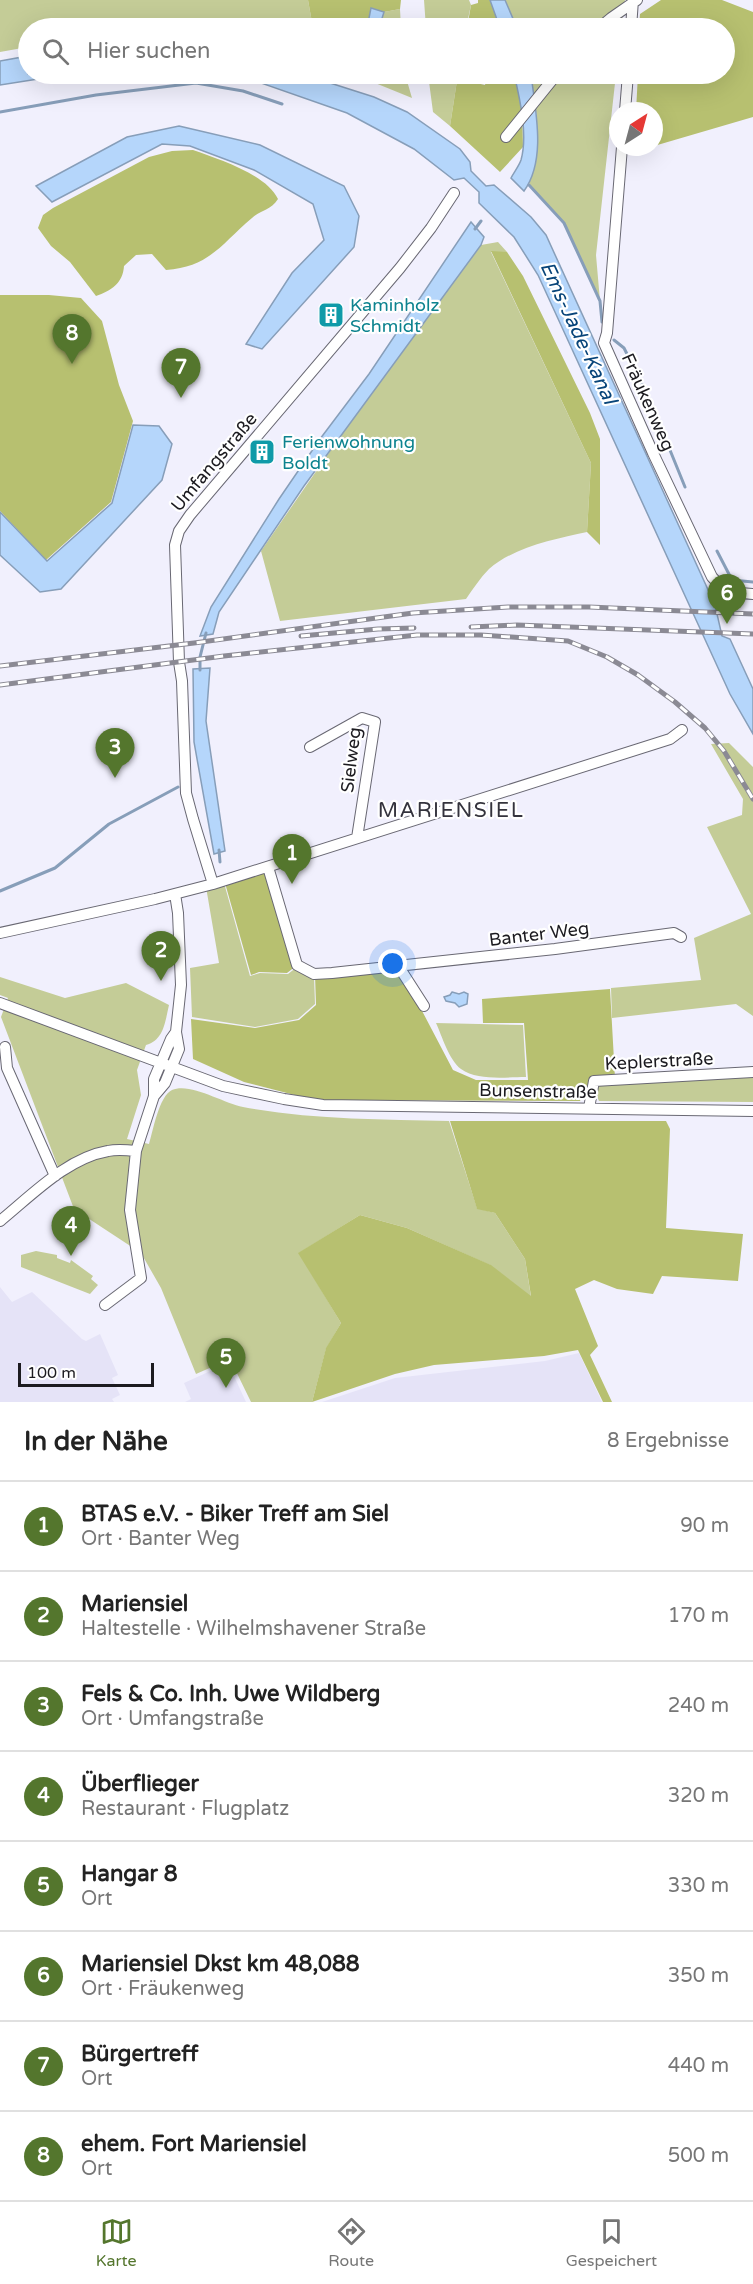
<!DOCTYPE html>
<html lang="de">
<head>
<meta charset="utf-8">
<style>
	:root { --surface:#fff; --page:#f6f6f6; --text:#222; --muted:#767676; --line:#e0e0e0; --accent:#54762d }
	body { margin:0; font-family:"Varela Round",sans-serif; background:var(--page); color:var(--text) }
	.compass { position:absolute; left:609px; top:102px; width:54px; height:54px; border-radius:50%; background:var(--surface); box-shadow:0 6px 24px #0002; rotate:36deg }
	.scale { position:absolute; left:18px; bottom:15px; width:136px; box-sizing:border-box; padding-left:6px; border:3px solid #1c1b20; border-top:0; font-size:16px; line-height:21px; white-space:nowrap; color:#1c1b20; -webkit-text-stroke:4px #fff; paint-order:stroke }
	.you { position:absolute; left:393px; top:964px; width:21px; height:21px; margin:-15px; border:4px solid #fff; border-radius:50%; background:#1a73e8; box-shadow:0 0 0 9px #1a73e833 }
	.badge { display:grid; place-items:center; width:39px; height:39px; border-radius:50%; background:var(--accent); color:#fff; font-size:20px; font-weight:700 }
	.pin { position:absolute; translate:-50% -50px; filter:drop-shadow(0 2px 3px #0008) }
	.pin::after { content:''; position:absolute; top:32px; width:21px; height:18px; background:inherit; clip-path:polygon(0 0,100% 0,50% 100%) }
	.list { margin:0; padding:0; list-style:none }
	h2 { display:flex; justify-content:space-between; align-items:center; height:78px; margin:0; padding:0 24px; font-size:26px }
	h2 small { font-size:20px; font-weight:400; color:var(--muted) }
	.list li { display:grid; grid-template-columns:39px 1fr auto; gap:18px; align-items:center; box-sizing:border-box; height:90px; padding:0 24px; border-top:2px solid var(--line) }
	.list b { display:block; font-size:22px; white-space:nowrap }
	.list p { margin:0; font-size:20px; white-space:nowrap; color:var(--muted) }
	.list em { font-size:20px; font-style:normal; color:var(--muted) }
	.icon { flex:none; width:33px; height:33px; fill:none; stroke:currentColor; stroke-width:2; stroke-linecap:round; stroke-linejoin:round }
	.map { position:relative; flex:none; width:753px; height:1402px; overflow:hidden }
	.search { position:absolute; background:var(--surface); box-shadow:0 6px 24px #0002; left:18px; right:18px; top:18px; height:66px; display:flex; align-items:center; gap:15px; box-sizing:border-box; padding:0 21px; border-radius:33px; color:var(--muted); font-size:22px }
	.sheet { height:798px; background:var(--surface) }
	nav { display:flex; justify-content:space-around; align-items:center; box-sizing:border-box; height:84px; border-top:2px solid var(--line); background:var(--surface); font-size:16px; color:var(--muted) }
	nav a { display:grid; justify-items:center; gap:3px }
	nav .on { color:var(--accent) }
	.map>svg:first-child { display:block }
	.built { fill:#e5e3f7 }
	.green { fill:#c4cc97 }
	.forest { fill:#b7c070 }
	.water { fill:#b5d6fb; stroke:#879eb9; stroke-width:1.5 }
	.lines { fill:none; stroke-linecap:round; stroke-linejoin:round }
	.stream { stroke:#879eb9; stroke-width:3 }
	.minor-casing { stroke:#696873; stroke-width:12 }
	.minor { stroke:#fff; stroke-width:10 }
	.rail-casing { stroke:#8b8a94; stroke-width:5 }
	.rail { stroke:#fff; stroke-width:3; stroke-dasharray:9; stroke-linecap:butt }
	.labels { text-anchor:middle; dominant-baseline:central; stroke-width:4.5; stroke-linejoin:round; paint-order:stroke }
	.culture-label { font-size:18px; fill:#0d838f; stroke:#fff; text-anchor:start }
	.street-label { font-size:18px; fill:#1c1b20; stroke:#fff }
	.water-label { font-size:20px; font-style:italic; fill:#074479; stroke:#fff }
	.quarter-label { font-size:21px; letter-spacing:1.5px; fill:#34333d; stroke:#fff }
</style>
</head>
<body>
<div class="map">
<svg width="753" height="1402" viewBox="0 0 753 1402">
	<rect width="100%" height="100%" fill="#f1f0fd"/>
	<path class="built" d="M0,1287L12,1302L32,1292L82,1339L86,1341L100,1334L118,1375L112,1378L120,1395L112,1399L114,1402H0Z
		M579,1353L602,1402H322L395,1378L545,1361Z
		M228,1363L246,1402H185L191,1399L184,1383Z"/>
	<path class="green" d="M0,0H308L313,28H28V47L0,52Z
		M424,0H469L471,5L466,28H426Z
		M505,0H625L621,28H517Z
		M400,9L401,28H379L384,12Z
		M353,74H405L412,98Z
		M428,74H458L450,126L433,112Z
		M531,74H616L596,255L600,301L564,223L529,185L537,155V119Z
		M498,242L507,252H491L591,463L587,532C555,539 514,547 489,569C480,578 473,589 466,599L280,621L261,551L344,431L481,245Z
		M729,743L753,767V1016L736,1004L612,1018L611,988L701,980L694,938L751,914L707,827L742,815L743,799L711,744Z
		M224,883L250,976L260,973L288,974L297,967L314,976L315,1004L298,1019L255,1027L192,1017L190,968L219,963L206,887Z
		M0,977L65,998L126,983L169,1005C165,1022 164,1040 146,1045L137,1070L141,1095L127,1139L149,1144C153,1131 159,1096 172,1090C190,1082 223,1103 243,1107C311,1120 381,1119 449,1121L477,1208L495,1213L525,1259L531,1297L490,1265L407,1228L360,1215L299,1253L341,1323L326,1349L312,1402H251L230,1359L196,1374L161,1288L141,1253L74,1209L1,1017L8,998L0,995Z
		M436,1023L523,1025L526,1077C506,1077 478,1081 461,1069C449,1060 442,1036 436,1023Z
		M753,1069V1102L599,1101L596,1094L598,1087L616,1075Z
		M36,1251L57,1255V1258L70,1263L71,1260L93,1276L91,1279L98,1285L90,1294L21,1267V1255Z"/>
	<path class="forest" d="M308,0H401L400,9L384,12L371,8L367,28H313Z
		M478,0H490L500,28H467L471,5L478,3Z
		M661,0H722L753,12V117L654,146V111H636L638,74H724V28H639L640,14Z
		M458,74H474L472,82L485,85L488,74H514L522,104L523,147L500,172L450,126Z
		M193,150C218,159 266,174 278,199C270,211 262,209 252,218C222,243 210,267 166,270L152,254L136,255L124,266C123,283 111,291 96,296L70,262L51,246L38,228L43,215L53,208L149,157L172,151Z
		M491,251L507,252L523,276L590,413L600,439V545L587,532L591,463Z
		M0,295H49L81,298L102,321L119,385L133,421L111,502L46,560L0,511Z
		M267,871L296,966L287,973L259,972L251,975L225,883Z
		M398,972L420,1007L453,1070L476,1080H528L524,1023H483L482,999L610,989L615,1078L589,1079L587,1089L580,1101L314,1100L244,1082L193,1059L191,1019L255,1028L299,1020L316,1005L315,975Z
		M450,1121H666L670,1129L666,1228L743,1234L738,1281L662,1276L653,1294L617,1289L594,1280L575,1289L598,1346L590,1355L612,1402H603L578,1350L544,1356L434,1365L395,1374L312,1402L326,1348L341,1323L298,1253L360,1215L407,1228L491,1265L531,1296L525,1259L495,1213L477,1209Z"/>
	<path class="water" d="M490,0H505L517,28H500Z
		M371,8L384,12L379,28H367Z
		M28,56V74H70L0,85V61Z
		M218,74H302L374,97L407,112L460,149L470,162L471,171L486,186L494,185L531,217L546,235L715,605L722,636L730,639L753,689V734L730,694L538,275L514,237L479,203V192L464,178L454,180L414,149L347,113L244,77Z
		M514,74H531C535,109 547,159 524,191L511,178C514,172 519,166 521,160C528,135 520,99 514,74Z
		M179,126L260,145L344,186L359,216L354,247L262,349L246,344L292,273L324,240L313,204L254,170L190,146L162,144L52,202L36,186L127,137Z
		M471,222L484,237L481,245L304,486L219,612L213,634L200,636L211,607L279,499L320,439L369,374Z
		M133,425L159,426L172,444L162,480L61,589L40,592L0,555V512L47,561L112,503Z
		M210,668L206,721L225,851L214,854L194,742L193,669Z
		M452,992L459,994L464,992L468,994L467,1004L459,1007L455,1003L446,1001L444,997L450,995Z"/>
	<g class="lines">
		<path class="stream" d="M0,112L96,95L196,83L243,91L282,104
			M529,185L564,223L600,301L602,322
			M475,229L481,221
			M614,340L624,348L648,396L685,487
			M717,551L732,580L753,582
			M200,670V657L206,633
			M219,850L220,862
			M0,891L55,868L109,824L178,787"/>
		<g class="minor-casing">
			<path id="minor" d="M599,28L611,18L637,0
				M631,28L633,0
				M625,111L628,74
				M506,137L557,74
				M622,147L607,333L604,343L653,453L712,577C724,591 735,593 753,594
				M310,747L362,718L375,722L357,838
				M268,867L297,965L314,974L332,973L555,949L674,933L681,937
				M213,884L193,819L186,793L182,681L179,662L175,545L179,531L190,515L400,268L431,228L454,193
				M0,933L155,899L213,884L670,739L682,730
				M399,967L424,1006
				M0,1003L223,1086L284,1099L323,1105L753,1111
				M5,1047L7,1068L55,1176
				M154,1096L165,1083L179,1049L176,1032L181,985L178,913L175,894
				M589,1108L594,1081L753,1072
				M0,1221C32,1195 67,1158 108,1151C117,1149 127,1150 136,1151
				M105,1305L141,1278L130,1210L136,1151L154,1096V1079L171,1039L176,1032"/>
		</g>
		<use href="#minor" class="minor"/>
		<g class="rail-casing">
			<path id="rail" d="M471,627L517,625L753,634
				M301,636L378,629L414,628
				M0,666L194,643L413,613L508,607H589L753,614
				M0,685L224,656L417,635H481L568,641L607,657L638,675L675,702L705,728L724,751L753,799"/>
		</g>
		<use href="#rail" class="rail"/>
	</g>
	<defs>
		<g id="building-square" transform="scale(1.35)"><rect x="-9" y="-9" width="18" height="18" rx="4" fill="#0f9aa8" stroke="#fff"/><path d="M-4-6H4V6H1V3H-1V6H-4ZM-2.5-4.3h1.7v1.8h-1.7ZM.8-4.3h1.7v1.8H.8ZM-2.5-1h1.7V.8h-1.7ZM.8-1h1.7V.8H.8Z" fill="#fff"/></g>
	</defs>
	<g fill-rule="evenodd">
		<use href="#building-square" x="331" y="315"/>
		<use href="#building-square" x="262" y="452"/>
	</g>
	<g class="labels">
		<g class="culture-label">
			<text x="350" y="305">Kaminholz<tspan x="350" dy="21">Schmidt</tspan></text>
			<text x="282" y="442">Ferienwohnung<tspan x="282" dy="21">Boldt</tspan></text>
		</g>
		<g class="street-label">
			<text transform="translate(648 402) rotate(66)">Fräukenweg</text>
			<text transform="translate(214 462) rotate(-50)">Umfangstraße</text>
			<text transform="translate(351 760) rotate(-83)">Sielweg</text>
			<text transform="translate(539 934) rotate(-7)">Banter Weg</text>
			<text transform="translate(659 1061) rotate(-3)">Keplerstraße</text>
			<text transform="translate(538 1091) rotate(1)">Bunsenstraße</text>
		</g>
		<g class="water-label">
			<text transform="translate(578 333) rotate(65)">Ems-Jade-Kanal</text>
		</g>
		<g class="quarter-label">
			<text x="451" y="810">MARIENSIEL</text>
		</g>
	</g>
</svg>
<svg class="compass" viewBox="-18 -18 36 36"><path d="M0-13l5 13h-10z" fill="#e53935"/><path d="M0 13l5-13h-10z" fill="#767676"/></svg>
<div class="scale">100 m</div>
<div class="you"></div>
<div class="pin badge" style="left:292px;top:884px">1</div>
<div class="pin badge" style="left:161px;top:981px">2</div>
<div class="pin badge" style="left:115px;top:778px">3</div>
<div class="pin badge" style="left:71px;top:1256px">4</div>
<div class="pin badge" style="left:226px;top:1388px">5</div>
<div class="pin badge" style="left:727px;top:624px">6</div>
<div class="pin badge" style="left:181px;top:398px">7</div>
<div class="pin badge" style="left:72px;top:364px">8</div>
<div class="search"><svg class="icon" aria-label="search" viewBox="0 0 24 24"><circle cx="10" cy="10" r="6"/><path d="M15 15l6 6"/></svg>Hier suchen</div>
</div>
<section class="sheet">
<h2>In der Nähe<small>8 Ergebnisse</small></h2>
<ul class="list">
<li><span class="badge">1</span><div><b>BTAS e.V. - Biker Treff am Siel</b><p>Ort · Banter Weg</p></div><em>90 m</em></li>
<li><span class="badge">2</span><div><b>Mariensiel</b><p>Haltestelle · Wilhelmshavener Straße</p></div><em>170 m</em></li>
<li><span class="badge">3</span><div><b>Fels &amp; Co. Inh. Uwe Wildberg</b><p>Ort · Umfangstraße</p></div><em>240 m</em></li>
<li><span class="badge">4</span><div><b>Überflieger</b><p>Restaurant · Flugplatz</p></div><em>320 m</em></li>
<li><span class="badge">5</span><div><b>Hangar 8</b><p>Ort</p></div><em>330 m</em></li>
<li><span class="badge">6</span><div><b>Mariensiel Dkst km 48,088</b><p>Ort · Fräukenweg</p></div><em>350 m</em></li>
<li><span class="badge">7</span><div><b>Bürgertreff</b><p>Ort</p></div><em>440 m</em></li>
<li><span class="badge">8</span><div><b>ehem. Fort Mariensiel</b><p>Ort</p></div><em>500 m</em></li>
</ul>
</section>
<nav>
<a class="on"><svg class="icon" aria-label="map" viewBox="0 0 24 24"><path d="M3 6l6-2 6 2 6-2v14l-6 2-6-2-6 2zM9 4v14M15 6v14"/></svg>Karte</a>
<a><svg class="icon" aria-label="directions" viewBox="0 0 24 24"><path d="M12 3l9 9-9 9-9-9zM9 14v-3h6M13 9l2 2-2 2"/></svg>Route</a>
<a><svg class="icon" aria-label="saved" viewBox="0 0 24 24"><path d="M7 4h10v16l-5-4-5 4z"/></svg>Gespeichert</a>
</nav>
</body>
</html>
